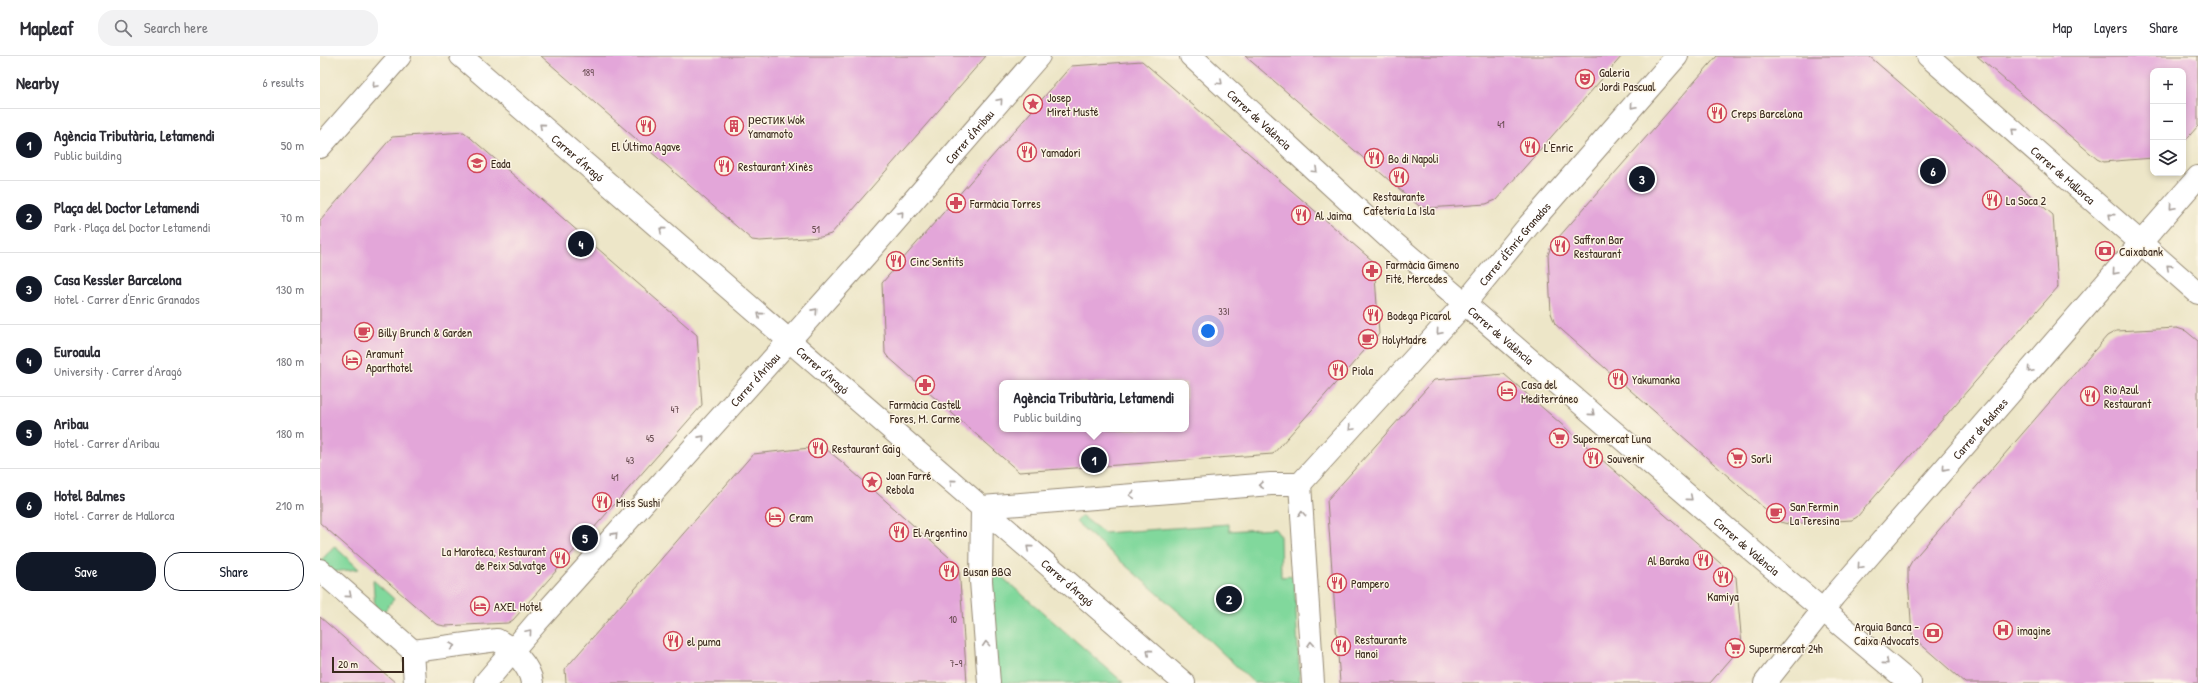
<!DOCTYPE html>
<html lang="en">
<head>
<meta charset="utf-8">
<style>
	:root { --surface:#fff; --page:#f2f2f3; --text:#2b2b33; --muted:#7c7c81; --line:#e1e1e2; --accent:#111827 }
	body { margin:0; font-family:"Patrick Hand",sans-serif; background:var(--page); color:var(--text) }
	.controls { position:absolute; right:12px; top:12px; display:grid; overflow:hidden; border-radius:8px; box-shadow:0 2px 6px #0003 }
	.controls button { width:36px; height:36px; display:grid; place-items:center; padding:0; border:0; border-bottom:1px solid var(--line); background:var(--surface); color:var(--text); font:20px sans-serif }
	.scale { position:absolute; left:12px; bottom:10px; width:72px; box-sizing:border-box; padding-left:4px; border:2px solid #3b2a1e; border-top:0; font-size:11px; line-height:14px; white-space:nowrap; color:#3b2a1e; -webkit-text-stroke:3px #fcf5e5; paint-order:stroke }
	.you { position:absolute; left:888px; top:275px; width:14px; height:14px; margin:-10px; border:3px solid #fff; border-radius:50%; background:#1a73e8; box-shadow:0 0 0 6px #1a73e833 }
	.badge { display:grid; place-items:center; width:26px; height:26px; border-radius:50%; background:var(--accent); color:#fff; font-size:13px; font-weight:700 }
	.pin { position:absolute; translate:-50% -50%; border:2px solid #fff; box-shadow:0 1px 4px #0006 }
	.popup { position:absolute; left:679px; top:324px; width:190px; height:52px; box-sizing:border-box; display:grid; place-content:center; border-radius:8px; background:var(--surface); filter:drop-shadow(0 1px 3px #0005); font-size:13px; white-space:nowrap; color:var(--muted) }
	.popup b { font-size:15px; color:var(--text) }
	.popup::after { content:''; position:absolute; left:50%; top:100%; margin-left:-8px; border:8px solid transparent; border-top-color:var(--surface) }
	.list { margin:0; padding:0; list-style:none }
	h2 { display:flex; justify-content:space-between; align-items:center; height:52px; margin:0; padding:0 16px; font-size:17px }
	h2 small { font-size:13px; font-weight:400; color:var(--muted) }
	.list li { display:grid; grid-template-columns:26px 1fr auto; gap:12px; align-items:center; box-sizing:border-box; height:72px; padding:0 16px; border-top:1px solid var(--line) }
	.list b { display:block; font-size:15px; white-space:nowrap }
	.list p { margin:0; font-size:13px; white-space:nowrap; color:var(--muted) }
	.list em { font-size:13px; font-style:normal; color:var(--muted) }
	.actions { display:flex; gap:8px; padding:12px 16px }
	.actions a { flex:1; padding:9px 0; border:1px solid var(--accent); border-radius:16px; text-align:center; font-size:14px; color:var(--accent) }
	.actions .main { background:var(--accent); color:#fff }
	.icon { flex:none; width:22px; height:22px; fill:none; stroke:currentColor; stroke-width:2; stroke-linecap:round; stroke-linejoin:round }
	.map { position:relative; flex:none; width:1878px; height:627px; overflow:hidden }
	header { display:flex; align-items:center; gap:24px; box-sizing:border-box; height:56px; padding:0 20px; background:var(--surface); border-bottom:1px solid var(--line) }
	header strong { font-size:19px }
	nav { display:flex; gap:22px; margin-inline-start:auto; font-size:14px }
	.search { width:280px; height:36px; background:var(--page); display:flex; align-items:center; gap:10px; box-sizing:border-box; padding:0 14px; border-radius:16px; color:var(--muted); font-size:15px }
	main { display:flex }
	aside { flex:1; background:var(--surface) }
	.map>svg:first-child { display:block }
	.green { fill:#81d89c; stroke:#5e815d }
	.building { fill:#e3a6d9; fill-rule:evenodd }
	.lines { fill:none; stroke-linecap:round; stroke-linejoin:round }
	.minor-casing { stroke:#948873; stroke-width:24 }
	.major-casing { stroke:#948873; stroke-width:24 }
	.minor { stroke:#fff; stroke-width:22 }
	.major { stroke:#fff; stroke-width:22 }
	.oneway { stroke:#a79f9a }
	.labels { text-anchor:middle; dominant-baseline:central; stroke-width:3; stroke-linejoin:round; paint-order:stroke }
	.number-label { font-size:10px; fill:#65494d }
	.poi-label { font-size:12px; fill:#3b2a1e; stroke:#fcf5e5; text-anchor:start }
	.street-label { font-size:12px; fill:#3b2a1e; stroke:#fcf5e5 }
</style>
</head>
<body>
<header>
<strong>Mapleaf</strong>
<div class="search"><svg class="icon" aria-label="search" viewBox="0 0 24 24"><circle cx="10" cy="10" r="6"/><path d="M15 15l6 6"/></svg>Search here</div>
<nav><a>Map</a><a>Layers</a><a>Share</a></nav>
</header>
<main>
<aside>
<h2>Nearby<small>6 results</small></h2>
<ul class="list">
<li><span class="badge">1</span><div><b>Agència Tributària, Letamendi</b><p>Public building</p></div><em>50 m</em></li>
<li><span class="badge">2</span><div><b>Plaça del Doctor Letamendi</b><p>Park · Plaça del Doctor Letamendi</p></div><em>70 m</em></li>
<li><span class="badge">3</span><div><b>Casa Kessler Barcelona</b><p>Hotel · Carrer d'Enric Granados</p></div><em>130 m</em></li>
<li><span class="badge">4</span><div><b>Euroaula</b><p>University · Carrer d'Aragó</p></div><em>180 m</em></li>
<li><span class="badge">5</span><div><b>Aribau</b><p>Hotel · Carrer d'Aribau</p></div><em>180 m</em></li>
<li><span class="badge">6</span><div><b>Hotel Balmes</b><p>Hotel · Carrer de Mallorca</p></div><em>210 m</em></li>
</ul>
<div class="actions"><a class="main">Save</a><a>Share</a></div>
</aside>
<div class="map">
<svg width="1878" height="627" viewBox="0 0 1878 627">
	<rect width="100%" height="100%" fill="#fcf5e5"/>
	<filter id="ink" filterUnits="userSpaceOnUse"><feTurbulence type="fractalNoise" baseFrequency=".025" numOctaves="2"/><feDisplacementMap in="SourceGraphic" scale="8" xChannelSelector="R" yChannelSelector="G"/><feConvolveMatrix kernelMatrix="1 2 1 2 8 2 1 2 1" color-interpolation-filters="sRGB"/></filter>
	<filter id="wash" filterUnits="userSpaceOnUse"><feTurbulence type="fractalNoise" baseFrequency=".012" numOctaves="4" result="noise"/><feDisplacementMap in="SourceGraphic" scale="16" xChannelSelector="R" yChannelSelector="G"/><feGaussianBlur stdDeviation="0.9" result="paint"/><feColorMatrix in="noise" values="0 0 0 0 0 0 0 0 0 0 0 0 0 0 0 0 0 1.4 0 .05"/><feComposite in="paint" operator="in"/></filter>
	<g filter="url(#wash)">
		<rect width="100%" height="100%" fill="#ede6c8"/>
		<path class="green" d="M762,460L784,477L909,468V475L954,472L960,480L961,521L974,520L980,627H934L868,564L756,466Z
			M14,490L39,513L11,516L0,506Z
			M667,508L804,627H675Z
			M53,524L74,543L61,559L55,553Z"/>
		<g id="blocks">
			<path class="building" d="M221,0H666L511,178L501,181L440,185L432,184Z
				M925,0H1302L1176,144L1166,148L1108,152L1099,150Z
				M1397,0H1549L1733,159L1738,231L1537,461L1532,464L1468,468L1460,466L1235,268L1231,257L1228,199L1231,190Z
				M1657,0H1878V70L1863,87V15H1833V102L1783,106L1777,103Z
				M822,5L1054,206L1059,278L953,398L699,416L567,300L565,297L562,227L751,10ZM682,327H866V373H682Z
				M144,76L377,279L382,349L193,564L188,567L124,570L116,568L0,467V165L72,81Z
				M1857,272L1866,275L1878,285V627H1645L1597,585L1592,578L1588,523V512L1592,505L1787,280L1796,275Z
				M1184,318L1416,521L1422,590L1390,627H1020L1007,444L1114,324Z
				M499,391L506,393L522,406L639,510L647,627H246L245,613L433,398Z
				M0,561L48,603L76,627H0Z"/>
		</g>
	</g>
	<g filter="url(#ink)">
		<use href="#blocks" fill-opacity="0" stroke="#948873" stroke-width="1"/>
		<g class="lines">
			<g class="minor-casing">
				<g id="minor">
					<path id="s1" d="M871,0L1073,186L1443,504L1590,627"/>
					<path id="s2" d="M980,428L1145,247L1209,169L1357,0"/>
					<path d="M980,428L993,627"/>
					<path d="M0,514L93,595L95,627"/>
					<path d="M93,595L177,584C192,592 210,610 212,627"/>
					<path d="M669,627L661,525L662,451L951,428H980"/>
				</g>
			</g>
			<g class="major-casing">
				<g id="major">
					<path id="s3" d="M141,0L864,627"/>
					<path id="s4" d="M1608,0L1878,237"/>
					<path d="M0,91L80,0"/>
					<path id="s5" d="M165,627L217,566L546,199L719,0"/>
					<path id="s6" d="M1445,627L1514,540L1878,121"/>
				</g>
			</g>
			<use href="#minor" class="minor"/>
			<use href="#major" class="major"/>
		</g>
		<defs><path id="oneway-chevron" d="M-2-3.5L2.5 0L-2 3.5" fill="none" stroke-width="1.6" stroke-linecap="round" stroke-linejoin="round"/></defs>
		<g class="oneway">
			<use href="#oneway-chevron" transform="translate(900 26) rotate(43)"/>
			<use href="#oneway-chevron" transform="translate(55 29) rotate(131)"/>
			<use href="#oneway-chevron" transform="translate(680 45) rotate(-49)"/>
			<use href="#oneway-chevron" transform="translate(1313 50) rotate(131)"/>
			<use href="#oneway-chevron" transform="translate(222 70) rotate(-139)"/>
			<use href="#oneway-chevron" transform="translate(1694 75) rotate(-139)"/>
			<use href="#oneway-chevron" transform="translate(995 114) rotate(43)"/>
			<use href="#oneway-chevron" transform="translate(1852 151) rotate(131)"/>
			<use href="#oneway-chevron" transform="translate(581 158) rotate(-49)"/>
			<use href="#oneway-chevron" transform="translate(1791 160) rotate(-139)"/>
			<use href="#oneway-chevron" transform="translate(342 174) rotate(-139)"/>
			<use href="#oneway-chevron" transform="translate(1849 211) rotate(-138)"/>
			<use href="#oneway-chevron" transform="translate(1795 216) rotate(131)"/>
			<use href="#oneway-chevron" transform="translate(495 255) rotate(-48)"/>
			<use href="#oneway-chevron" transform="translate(440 259) rotate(-139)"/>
			<use href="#oneway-chevron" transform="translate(1119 276) rotate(131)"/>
			<use href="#oneway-chevron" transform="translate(1710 314) rotate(131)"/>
			<use href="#oneway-chevron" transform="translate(1272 357) rotate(41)"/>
			<use href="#oneway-chevron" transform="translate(1031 372) rotate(133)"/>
			<use href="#oneway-chevron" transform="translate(382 382) rotate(-48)"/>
			<use href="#oneway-chevron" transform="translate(1625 412) rotate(131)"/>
			<use href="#oneway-chevron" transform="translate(632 426) rotate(-139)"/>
			<use href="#oneway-chevron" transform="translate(941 429) rotate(175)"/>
			<use href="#oneway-chevron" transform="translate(812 439) rotate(175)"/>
			<use href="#oneway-chevron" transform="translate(1370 442) rotate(40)"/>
			<use href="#oneway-chevron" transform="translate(982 458) rotate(-94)"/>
			<use href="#oneway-chevron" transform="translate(295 479) rotate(-48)"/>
			<use href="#oneway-chevron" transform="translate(709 492) rotate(-139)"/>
			<use href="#oneway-chevron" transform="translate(1540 510) rotate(131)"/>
			<use href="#oneway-chevron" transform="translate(29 539) rotate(41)"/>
			<use href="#oneway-chevron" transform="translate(209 576) rotate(-50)"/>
			<use href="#oneway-chevron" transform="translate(666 588) rotate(-94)"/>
			<use href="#oneway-chevron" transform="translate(991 588) rotate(-94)"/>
			<use href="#oneway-chevron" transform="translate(132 590) rotate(-8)"/>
			<use href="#oneway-chevron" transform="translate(829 596) rotate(-139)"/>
			<use href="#oneway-chevron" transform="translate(1566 606) rotate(40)"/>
		</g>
	</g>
	<defs>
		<g id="theatre-ring" transform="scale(1)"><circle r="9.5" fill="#fcf5e5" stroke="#d1495b" stroke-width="1.5"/><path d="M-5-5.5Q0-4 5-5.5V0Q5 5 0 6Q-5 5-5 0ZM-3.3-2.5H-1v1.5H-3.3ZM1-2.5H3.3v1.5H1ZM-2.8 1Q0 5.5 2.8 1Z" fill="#d1495b"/></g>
		<g id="sight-ring" transform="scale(1)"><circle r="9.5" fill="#fcf5e5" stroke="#d1495b" stroke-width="1.5"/><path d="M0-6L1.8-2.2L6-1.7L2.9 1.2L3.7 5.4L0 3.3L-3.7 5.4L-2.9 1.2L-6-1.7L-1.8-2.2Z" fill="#d1495b"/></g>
		<g id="restaurant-ring" transform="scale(1)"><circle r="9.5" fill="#fcf5e5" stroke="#d1495b" stroke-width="1.5"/><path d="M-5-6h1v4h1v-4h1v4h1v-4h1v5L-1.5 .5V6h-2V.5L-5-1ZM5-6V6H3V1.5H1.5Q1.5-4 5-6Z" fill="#d1495b"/></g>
		<g id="building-ring" transform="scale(1)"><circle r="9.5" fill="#fcf5e5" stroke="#d1495b" stroke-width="1.5"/><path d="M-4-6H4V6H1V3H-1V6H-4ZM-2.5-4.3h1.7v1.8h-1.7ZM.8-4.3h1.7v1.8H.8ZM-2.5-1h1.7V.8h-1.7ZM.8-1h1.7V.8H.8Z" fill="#d1495b"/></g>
		<g id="university-ring" transform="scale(1)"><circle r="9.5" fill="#fcf5e5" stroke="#d1495b" stroke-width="1.5"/><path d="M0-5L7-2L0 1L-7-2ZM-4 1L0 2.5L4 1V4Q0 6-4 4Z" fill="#d1495b"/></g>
		<g id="pharmacy-ring" transform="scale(1)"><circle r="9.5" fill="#fcf5e5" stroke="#d1495b" stroke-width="1.5"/><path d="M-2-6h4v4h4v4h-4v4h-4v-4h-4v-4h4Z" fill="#d1495b"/></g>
		<g id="bank-ring" transform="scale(1)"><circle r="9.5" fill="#fcf5e5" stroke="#d1495b" stroke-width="1.5"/><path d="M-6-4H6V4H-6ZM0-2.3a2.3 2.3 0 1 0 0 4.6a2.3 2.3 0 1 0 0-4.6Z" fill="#d1495b"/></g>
		<g id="cafe-ring" transform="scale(1)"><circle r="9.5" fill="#fcf5e5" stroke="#d1495b" stroke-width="1.5"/><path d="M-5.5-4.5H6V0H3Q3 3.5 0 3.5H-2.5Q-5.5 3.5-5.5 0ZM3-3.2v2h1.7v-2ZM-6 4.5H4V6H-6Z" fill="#d1495b"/></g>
		<g id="hotel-ring" transform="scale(1)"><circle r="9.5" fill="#fcf5e5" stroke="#d1495b" stroke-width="1.5"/><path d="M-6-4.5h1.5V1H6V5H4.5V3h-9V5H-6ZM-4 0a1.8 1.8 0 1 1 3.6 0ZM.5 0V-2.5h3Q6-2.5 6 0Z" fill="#d1495b"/></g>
		<g id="supermarket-ring" transform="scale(1)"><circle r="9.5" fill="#fcf5e5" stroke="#d1495b" stroke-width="1.5"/><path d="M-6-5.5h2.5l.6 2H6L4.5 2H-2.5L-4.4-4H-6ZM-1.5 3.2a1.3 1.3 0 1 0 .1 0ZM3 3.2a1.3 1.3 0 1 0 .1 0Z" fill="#d1495b"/></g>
		<g id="hospital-ring" transform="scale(1)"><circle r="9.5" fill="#fcf5e5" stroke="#d1495b" stroke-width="1.5"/><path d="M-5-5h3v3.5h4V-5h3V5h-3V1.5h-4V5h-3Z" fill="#d1495b"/></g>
	</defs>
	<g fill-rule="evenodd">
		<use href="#theatre-ring" x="1265" y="23"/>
		<use href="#sight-ring" x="713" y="48"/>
		<use href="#restaurant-ring" x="1397" y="57"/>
		<use href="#restaurant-ring" x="326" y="70"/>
		<use href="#building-ring" x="414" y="70"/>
		<use href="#restaurant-ring" x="1210" y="91"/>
		<use href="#restaurant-ring" x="707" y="96"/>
		<use href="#restaurant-ring" x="1054" y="102"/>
		<use href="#university-ring" x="157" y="107"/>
		<use href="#restaurant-ring" x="404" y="110"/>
		<use href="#restaurant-ring" x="1079" y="121"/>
		<use href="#restaurant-ring" x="1672" y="144"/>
		<use href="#pharmacy-ring" x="636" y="147"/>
		<use href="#restaurant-ring" x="981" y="159"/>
		<use href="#restaurant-ring" x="1240" y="190"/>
		<use href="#bank-ring" x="1785" y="195"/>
		<use href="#restaurant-ring" x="576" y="205"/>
		<use href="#pharmacy-ring" x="1052" y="215"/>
		<use href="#restaurant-ring" x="1053" y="259"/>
		<use href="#cafe-ring" x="44" y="276"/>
		<use href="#cafe-ring" x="1048" y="283"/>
		<use href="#hotel-ring" x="32" y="304"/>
		<use href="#restaurant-ring" x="1018" y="314"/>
		<use href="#restaurant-ring" x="1298" y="323"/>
		<use href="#pharmacy-ring" x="605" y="329"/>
		<use href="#hotel-ring" x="1187" y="335"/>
		<use href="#restaurant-ring" x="1770" y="340"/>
		<use href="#supermarket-ring" x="1239" y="382"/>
		<use href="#restaurant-ring" x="498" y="392"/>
		<use href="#restaurant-ring" x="1273" y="402"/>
		<use href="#supermarket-ring" x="1417" y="402"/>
		<use href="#sight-ring" x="552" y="426"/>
		<use href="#restaurant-ring" x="282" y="446"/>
		<use href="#cafe-ring" x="1456" y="457"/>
		<use href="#hotel-ring" x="455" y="461"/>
		<use href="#restaurant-ring" x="579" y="476"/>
		<use href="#restaurant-ring" x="240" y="502"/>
		<use href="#restaurant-ring" x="1383" y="504"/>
		<use href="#restaurant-ring" x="629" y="515"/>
		<use href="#restaurant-ring" x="1403" y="521"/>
		<use href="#restaurant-ring" x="1017" y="527"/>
		<use href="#hotel-ring" x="160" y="550"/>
		<use href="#hospital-ring" x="1683" y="574"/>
		<use href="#bank-ring" x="1613" y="577"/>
		<use href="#restaurant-ring" x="353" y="585"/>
		<use href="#restaurant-ring" x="1021" y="590"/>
		<use href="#supermarket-ring" x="1415" y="592"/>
	</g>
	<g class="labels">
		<g class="number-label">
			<text x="268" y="16">189</text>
			<text x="1181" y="68">41</text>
			<text x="496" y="173">51</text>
			<text x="904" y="255">33I</text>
			<text x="355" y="353">47</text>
			<text x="330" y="382">45</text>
			<text x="310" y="404">43</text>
			<text x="295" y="421">41</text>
			<text x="633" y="563">10</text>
			<text x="636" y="607">7-9</text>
		</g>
		<g class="poi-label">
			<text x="1279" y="16">Galeria<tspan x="1279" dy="14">Jordi Pascual</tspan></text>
			<text x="727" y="41">Josep<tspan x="727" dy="14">Miret Musté</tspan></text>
			<text x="1411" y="57">Creps Barcelona</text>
			<text x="428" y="63">рестик Wok<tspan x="428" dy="14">Yamamoto</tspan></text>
			<text x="326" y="90" text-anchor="middle">El Último Agave</text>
			<text x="1224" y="91">L'Enric</text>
			<text x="721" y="96">Yamadori</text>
			<text x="1068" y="102">Bo di Napoli</text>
			<text x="171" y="107">Eada</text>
			<text x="418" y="110">Restaurant Xinès</text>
			<text x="1079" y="140" text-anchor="middle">Restaurante<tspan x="1079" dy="14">Cafetería La Isla</tspan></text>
			<text x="1686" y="144">La Soca 2</text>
			<text x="650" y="147">Farmàcia Torres</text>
			<text x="995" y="159">Al Jaima</text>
			<text x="1254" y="183">Saffron Bar<tspan x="1254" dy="14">Restaurant</tspan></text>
			<text x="1799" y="195">Caixabank</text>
			<text x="590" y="205">Cinc Sentits</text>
			<text x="1066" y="208">Farmàcia Gimeno<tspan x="1066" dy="14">Fité, Mercedes</tspan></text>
			<text x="1067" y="259">Bodega Picarol</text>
			<text x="58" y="276">Billy Brunch &amp; Garden</text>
			<text x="1062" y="283">HolyMadre</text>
			<text x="46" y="297">Aramunt<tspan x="46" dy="14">Aparthotel</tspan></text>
			<text x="1032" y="314">Piola</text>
			<text x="1312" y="323">Yakumanka</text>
			<text x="1201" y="328">Casa del<tspan x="1201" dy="14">Mediterráneo</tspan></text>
			<text x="1784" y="333">Rio Azul<tspan x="1784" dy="14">Restaurant</tspan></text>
			<text x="605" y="348" text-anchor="middle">Farmàcia Castell<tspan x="605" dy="14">Fores, M. Carme</tspan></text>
			<text x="1253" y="382">Supermercat Luna</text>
			<text x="512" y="392">Restaurant Gaig</text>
			<text x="1287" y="402">Souvenir</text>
			<text x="1431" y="402">Sorli</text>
			<text x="566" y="419">Joan Farré<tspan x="566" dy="14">Rebola</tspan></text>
			<text x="296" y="446">Miss Sushi</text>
			<text x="1470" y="450">San Fermin<tspan x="1470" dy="14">La Teresina</tspan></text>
			<text x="469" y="461">Cram</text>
			<text x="593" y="476">El Argentino</text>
			<text x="226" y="495" text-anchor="end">La Maroteca, Restaurant<tspan x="226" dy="14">de Peix Salvatge</tspan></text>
			<text x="1369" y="504" text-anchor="end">Al Baraka</text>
			<text x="643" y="515">Busan BBQ</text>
			<text x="1031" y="527">Pampero</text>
			<text x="1403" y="540" text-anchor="middle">Kamiya</text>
			<text x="174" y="550">AXEL Hotel</text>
			<text x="1599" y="570" text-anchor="end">Arquia Banca -<tspan x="1599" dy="14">Caixa Advocats</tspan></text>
			<text x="1697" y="574">imagine</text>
			<text x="1035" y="583">Restaurante<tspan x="1035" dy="14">Hanoi</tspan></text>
			<text x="367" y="585">el puma</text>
			<text x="1429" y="592">Supermercat 24h</text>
		</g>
		<g class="street-label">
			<text stroke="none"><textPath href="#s1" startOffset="93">Carrer de València</textPath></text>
			<text stroke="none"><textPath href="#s5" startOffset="730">Carrer d'Aribau</textPath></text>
			<text stroke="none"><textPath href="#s3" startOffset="155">Carrer d'Aragó</textPath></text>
			<text stroke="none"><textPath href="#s4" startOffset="180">Carrer de Mallorca</textPath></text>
			<text stroke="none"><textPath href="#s2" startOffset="322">Carrer d'Enric Granados</textPath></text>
			<text stroke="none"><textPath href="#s1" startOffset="417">Carrer de València</textPath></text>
			<text stroke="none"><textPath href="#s3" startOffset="479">Carrer d'Aragó</textPath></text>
			<text stroke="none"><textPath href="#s5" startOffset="406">Carrer d'Aribau</textPath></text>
			<text stroke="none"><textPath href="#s6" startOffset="333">Carrer de Balmes</textPath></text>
			<text stroke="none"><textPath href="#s1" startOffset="741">Carrer de València</textPath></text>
			<text stroke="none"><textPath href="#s3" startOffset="803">Carrer d'Aragó</textPath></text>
		</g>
	</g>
</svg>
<div class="controls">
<button>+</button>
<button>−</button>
<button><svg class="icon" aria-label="layers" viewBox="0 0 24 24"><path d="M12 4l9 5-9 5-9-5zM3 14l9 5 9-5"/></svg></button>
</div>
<div class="scale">20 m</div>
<div class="you"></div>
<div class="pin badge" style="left:774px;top:404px">1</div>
<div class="popup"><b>Agència Tributària, Letamendi</b>Public building</div>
<div class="pin badge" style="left:909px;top:543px">2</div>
<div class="pin badge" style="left:1322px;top:123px">3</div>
<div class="pin badge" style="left:261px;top:188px">4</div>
<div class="pin badge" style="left:265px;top:482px">5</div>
<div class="pin badge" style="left:1613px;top:115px">6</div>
</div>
</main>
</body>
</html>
